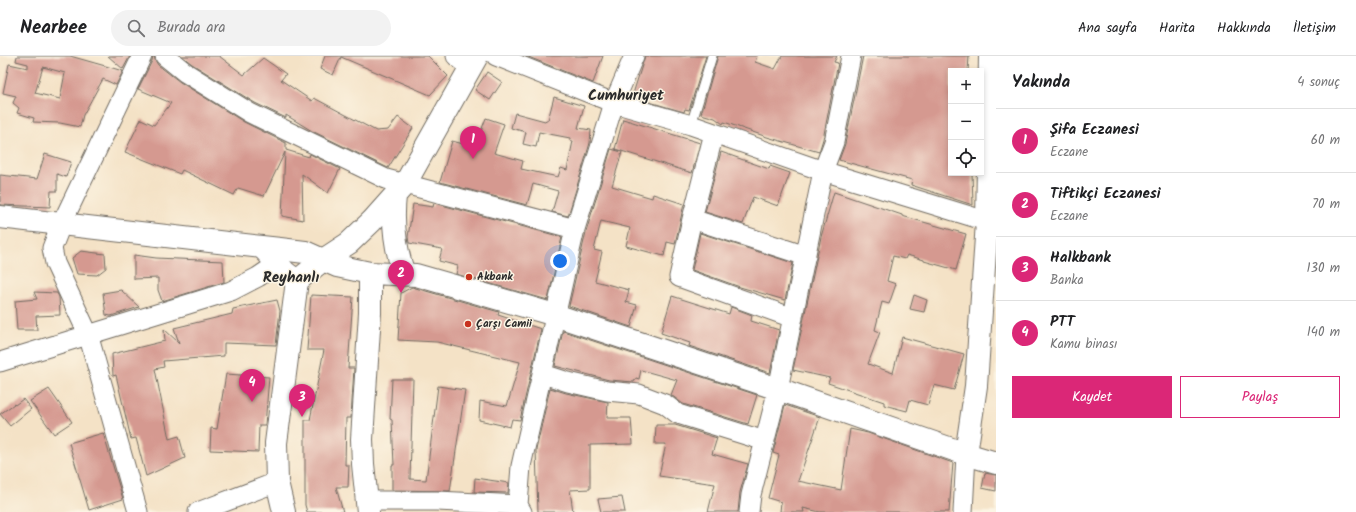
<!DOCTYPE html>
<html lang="tr">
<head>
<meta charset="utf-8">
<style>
	:root { --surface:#fff; --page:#f2f2f2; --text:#202124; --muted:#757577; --line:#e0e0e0; --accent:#db2777 }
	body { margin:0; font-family:Kalam,sans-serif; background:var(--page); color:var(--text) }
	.controls { position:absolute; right:12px; top:12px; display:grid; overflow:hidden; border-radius:0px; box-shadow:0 2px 6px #0003 }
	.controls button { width:36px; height:36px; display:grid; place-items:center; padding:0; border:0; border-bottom:1px solid var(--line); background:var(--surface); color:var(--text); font:20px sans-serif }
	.you { position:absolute; left:560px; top:205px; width:14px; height:14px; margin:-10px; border:3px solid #fff; border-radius:50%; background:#1a73e8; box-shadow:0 0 0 6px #1a73e833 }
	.badge { display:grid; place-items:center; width:26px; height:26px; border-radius:50%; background:var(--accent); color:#fff; font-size:13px; font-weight:700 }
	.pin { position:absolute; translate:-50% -33px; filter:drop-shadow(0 1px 2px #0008) }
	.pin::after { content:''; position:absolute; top:21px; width:14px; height:12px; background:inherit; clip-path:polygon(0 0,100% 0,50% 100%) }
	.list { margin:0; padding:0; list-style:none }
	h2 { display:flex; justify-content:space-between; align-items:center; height:52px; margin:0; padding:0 16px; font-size:17px }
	h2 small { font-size:13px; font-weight:400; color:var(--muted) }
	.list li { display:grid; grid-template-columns:26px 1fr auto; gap:12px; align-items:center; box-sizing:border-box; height:64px; padding:0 16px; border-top:1px solid var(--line) }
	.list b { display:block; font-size:15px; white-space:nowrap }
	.list p { margin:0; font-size:13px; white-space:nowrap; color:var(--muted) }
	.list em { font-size:13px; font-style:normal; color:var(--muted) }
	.actions { display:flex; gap:8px; padding:12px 16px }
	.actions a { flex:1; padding:9px 0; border:1px solid var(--accent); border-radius:0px; text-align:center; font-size:14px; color:var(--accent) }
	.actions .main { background:var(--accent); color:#fff }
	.icon { flex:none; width:22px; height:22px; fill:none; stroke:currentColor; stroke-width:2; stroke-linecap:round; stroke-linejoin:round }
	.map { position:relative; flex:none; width:996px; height:456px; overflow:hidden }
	header { display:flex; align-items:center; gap:24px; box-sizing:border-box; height:56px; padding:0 20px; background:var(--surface); border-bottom:1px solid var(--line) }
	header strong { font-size:19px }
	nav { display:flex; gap:22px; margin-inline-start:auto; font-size:14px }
	.search { width:280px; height:36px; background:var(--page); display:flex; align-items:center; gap:10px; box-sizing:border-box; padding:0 14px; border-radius:22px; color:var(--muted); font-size:15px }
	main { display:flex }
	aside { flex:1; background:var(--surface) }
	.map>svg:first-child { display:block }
	.building { fill:#d59990; fill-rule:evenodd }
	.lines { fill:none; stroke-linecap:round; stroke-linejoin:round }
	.service-casing { stroke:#716b61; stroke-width:11 }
	.minor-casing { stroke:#716b61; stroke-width:21 }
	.tertiary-casing { stroke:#716b61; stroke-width:24 }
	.secondary-casing { stroke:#716b61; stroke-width:24 }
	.service { stroke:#fff; stroke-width:9 }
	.minor { stroke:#fff; stroke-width:19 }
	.tertiary { stroke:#fff; stroke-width:22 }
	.secondary { stroke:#fff; stroke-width:22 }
	.poi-dot { fill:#c8321e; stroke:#fcf5e5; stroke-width:1.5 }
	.labels { text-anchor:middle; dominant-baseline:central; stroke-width:3; stroke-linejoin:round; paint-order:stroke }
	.poi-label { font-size:11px; font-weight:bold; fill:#2b2b2b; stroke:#fcf5e5; text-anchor:start }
	.district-label { font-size:15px; font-weight:bold; fill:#2b2b2b; stroke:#fcf5e5 }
</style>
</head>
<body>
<header>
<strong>Nearbee</strong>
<div class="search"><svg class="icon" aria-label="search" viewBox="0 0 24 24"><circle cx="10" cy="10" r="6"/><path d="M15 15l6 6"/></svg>Burada ara</div>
<nav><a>Ana sayfa</a><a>Harita</a><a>Hakkında</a><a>İletişim</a></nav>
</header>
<main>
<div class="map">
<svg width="996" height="456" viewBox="0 0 996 456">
	<rect width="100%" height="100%" fill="#fcf5e5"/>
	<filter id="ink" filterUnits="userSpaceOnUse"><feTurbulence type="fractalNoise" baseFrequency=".025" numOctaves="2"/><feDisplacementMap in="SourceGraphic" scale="8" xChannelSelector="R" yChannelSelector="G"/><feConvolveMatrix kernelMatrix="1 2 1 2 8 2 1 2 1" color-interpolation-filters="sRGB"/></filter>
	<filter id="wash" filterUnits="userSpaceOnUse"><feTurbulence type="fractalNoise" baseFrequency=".012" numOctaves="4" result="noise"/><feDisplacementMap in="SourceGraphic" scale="16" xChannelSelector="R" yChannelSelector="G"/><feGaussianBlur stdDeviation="0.9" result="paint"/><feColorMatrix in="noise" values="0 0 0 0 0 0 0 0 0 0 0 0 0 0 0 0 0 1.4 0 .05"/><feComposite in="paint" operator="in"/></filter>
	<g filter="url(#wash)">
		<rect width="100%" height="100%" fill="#f4e2c6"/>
		<g id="blocks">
			<path class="building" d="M17,0H70L123,15L116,29L103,23L83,59L80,71L60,67L33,66L34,62L17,57L19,52L13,47L16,40L3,37L9,8L28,12V8L16,5ZM43,11L65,17L60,43L35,37Z
				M108,0H130L123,13Z
				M153,0H154L155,4L158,9L180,26L244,66L286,87V94L309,101L310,98L340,113L328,137L302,118L303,164L282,160L285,96L264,140L238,132L234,139L182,114L180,118L125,96L141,63L154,69L171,47L138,33L152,5Z
				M182,0H219L244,19L263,2L286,18L281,24L312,45L314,42L376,75L388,74L398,61L413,72L388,112L312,75L286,59V62L255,47L192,8Z
				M325,0H428L448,20L430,39L341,1L333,19L320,13Z
				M526,0H603L593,27Z
				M645,0H706L689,54L685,53L684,56L632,41Z
				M718,0H757L755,6L775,13L782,0H837L834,6L838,7L823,83L819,96L767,81L724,66L723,68L715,62L701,58Z
				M863,0H969L968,15H951V117H972L973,149L911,129L912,124L839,104L845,88Z
				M487,16L502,26L490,44L475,34Z
				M554,41L584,50L578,72L591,74L590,87L568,160L552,156L558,135L533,128L527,149L440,126L452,85L475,91L486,62L504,68L494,97L523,105L521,113L558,121L561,112L567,114L573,85H570V82L539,76L536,91L523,88L526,76L511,72L515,57L545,65L546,64H548Z
				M623,63L700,87L692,117L615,93Z
				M611,93L622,96L612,130L652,142L653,138L684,148L675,188L667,186L664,200L626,190L630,172L601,165L594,194L602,196L595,225L629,234L626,246L637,249L631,271L569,250L586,176Z
				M721,96L769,113L770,110L790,117L778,150L753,141L743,168L705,156Z
				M45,98L71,106L66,121L57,118V135H51L50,151L0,149V119L37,123Z
				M834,136L902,159V160L966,178L956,214L924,205V204L907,199L905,203L893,200L887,225L896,228L889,248L882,246L875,274L880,276L868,308L893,317L902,281L964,298L954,334L934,329L928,349L910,344L907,355L884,349V346L828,327L830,322L793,314L821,181Z
				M434,147L562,181L548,244L456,218L458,210L439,205L442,193L409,187L408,181L413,148L433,151Z
				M700,177L793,207L785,244L740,231L692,214Z
				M81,195L105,198L106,212L97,219L77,218L72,202Z
				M134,199L156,202L223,205L224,226L162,245L158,234V222L134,223Z
				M412,231L499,256L498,259L541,273L520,364L512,363L510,371L479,364L480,345L507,350L520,306L437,286L398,284L401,237Z
				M121,234L139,251L111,260L106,259L103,237Z
				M34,236L57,237L59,241L60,259L36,260L37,274H17L15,245L37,243Z
				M311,239L353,241L348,312H354L351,362H346L345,409H349L348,431H336L343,456H307L305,449V364H310L324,294H307Z
				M914,239L927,244L924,256L910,253Z
				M672,240L729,258L731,251L752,259L751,265L779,274L770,317L689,290L690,287L661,277Z
				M277,244L280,255L276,289L224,287V300L163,305L164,311L155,313L169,383L179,380L185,402L146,420L136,382L131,383L116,319L113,320L112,298L165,285L164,273L179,287L174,272L232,258L233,253Z
				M563,275L757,339L748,368L683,348L671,339L677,324L641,314L639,323L636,322L634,326L609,324L555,310Z
				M226,318L269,321L265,369H259L258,396L210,394L211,372L217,373Z
				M392,323H413L410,423L426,424L438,330L465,334L450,435L392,434V409H394L392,364L390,363Z
				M550,332L566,337L608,346L607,362H631L633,388L590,389V433L570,434L573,456H538L536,394Z
				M49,333L72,366L54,378L30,345Z
				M23,343L31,353L10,370L0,358L14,348L15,349Z
				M785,349L820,361L798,425L841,434L850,373L868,377L953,407L949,456H820L803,452L804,456H780L781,446L768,442L779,399L773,397Z
				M656,369H675L717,382L712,398L748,408L740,436L738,456H708L715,428L659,420L666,388H655Z
				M103,377L123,443L89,454L69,387Z
				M985,417L996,419V435L982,432Z
				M475,422L509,427L508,437L474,436Z
				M622,441L625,456H601L598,443Z"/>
		</g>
	</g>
	<g filter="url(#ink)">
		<use href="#blocks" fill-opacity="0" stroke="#716b61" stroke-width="1"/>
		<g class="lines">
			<g class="service-casing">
				<path id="service" d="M691,69L712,0"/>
			</g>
			<g class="minor-casing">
				<path id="minor" d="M165,0L186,17L250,57L386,123L575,173
					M456,0L470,11
					M496,0L614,47L691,69L823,115L996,168
					M714,77L692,163L679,221L793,262
					M692,163L806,200
					M0,306L231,235L258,221L277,208
					M543,318L568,326L607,335L639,338L665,348L678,358L765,385
					M367,445H437L518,449
					M138,456L88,278L55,207L52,192L61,169L142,0
					M198,456L277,426
					M522,456L518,449L521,410L575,173L614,47L634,0
					M749,456L751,439L778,333L823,115L834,86L851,0
					M963,456L966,398"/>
			</g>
			<g class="tertiary-casing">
				<path id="tertiary" d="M395,140C392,167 395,192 404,218
					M0,161L280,193L305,196L323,204L349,187L372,165L405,128L477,0"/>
			</g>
			<g class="secondary-casing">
				<path id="secondary" d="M263,192L285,216L297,225
					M966,398L976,330L987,166L990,0
					M284,456L277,426L276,387L297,225L323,204L337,210L370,217L416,219L555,259L778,333L966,398L996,407
					M368,456L363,408L362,383L370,257V217"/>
			</g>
			<use href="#service" class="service"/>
			<use href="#minor" class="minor"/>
			<use href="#tertiary" class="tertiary"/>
			<use href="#secondary" class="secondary"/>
		</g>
	</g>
	<g class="poi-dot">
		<circle cx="469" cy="221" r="4"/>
		<circle cx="468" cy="268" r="4"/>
	</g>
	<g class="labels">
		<g class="poi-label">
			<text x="477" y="221">Akbank</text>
			<text x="476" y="268">Çarşı Camii</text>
		</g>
		<g class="district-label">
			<text x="626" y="40">Cumhuriyet</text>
			<text x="291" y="222">Reyhanlı</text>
		</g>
	</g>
</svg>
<div class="controls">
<button>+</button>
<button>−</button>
<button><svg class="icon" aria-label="locate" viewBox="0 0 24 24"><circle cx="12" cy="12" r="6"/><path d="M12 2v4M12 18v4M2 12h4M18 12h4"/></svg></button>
</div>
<div class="you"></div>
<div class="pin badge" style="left:473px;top:103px">1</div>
<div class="pin badge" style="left:401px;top:237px">2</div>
<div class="pin badge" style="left:302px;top:361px">3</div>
<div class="pin badge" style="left:252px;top:346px">4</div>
</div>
<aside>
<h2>Yakında<small>4 sonuç</small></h2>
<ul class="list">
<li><span class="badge">1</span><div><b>Şifa Eczanesi</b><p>Eczane</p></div><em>60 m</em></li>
<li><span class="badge">2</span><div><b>Tiftikçi Eczanesi</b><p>Eczane</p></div><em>70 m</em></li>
<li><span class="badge">3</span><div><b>Halkbank</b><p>Banka</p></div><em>130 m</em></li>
<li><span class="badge">4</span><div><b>PTT</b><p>Kamu binası</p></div><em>140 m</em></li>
</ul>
<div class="actions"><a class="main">Kaydet</a><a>Paylaş</a></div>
</aside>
</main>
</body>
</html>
